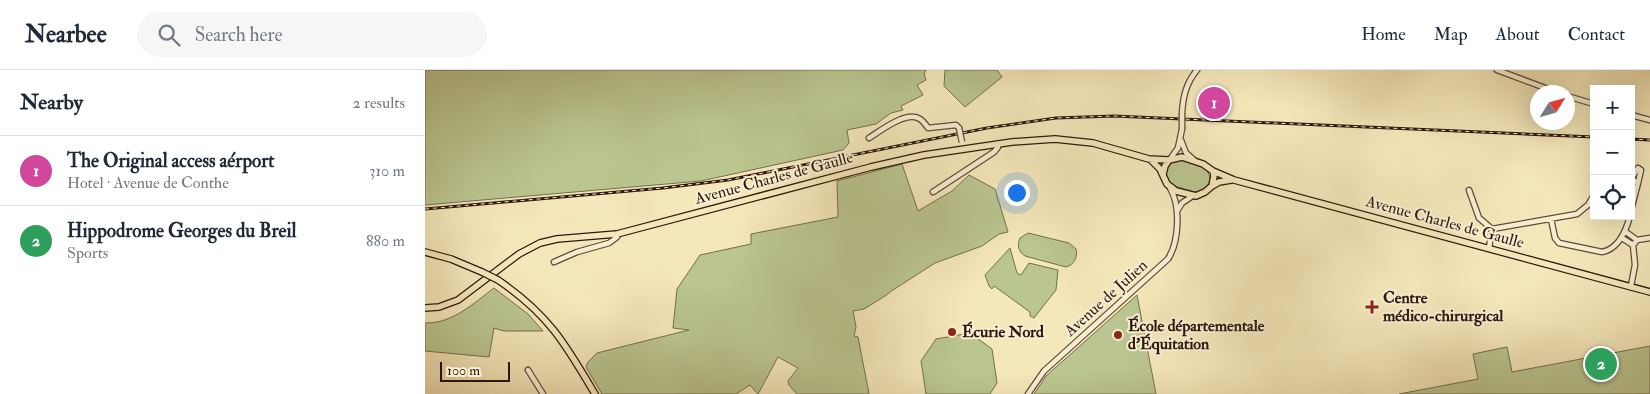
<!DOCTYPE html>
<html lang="en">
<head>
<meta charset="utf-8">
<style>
	:root { --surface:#fff; --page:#f6f6f7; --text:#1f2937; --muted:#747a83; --line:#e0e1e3; --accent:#7c3aed }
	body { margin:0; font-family:"IM FELL Double Pica",serif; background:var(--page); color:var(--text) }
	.controls { position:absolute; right:15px; top:15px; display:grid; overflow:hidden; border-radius:0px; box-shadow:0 5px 20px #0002 }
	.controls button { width:45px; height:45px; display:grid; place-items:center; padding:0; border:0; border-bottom:1px solid var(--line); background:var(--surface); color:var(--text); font:25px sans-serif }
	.compass { position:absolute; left:1105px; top:15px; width:45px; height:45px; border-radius:50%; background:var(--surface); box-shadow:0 5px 20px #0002; rotate:53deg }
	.scale { position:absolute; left:15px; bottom:12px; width:70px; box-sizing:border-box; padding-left:5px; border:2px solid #2e170e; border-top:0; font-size:14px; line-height:18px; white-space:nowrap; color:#2e170e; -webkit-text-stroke:4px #f8efd2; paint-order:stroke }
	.you { position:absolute; left:591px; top:122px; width:18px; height:18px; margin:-12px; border:4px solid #fff; border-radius:50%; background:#1a73e8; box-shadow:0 0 0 8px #1a73e833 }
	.badge { display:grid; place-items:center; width:32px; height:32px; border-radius:50%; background:var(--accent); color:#fff; font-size:16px; font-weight:700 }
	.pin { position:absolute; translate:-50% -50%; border:2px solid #fff; box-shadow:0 1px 5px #0006 }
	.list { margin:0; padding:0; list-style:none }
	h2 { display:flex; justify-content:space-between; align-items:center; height:65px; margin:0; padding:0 20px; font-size:21px }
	h2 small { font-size:16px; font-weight:400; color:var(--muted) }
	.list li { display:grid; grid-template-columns:32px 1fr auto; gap:15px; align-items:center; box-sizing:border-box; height:70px; padding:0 20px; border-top:1px solid var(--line) }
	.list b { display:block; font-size:19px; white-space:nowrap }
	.list p { margin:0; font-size:16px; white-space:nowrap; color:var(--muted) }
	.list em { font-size:16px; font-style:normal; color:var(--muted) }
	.icon { flex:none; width:28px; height:28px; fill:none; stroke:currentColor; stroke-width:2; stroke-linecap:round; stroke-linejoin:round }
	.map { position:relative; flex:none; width:1225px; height:324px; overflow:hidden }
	header { display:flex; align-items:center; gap:30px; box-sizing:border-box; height:70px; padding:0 25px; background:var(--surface); border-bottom:1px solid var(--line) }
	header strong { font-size:24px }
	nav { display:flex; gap:28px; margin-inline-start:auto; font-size:18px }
	.search { width:350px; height:45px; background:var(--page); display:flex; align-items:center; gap:12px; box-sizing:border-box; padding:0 18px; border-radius:28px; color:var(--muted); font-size:19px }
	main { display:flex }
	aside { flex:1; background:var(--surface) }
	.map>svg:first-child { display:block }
	.green { fill:#bac590; stroke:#746e4f }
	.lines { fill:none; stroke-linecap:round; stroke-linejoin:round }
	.minor-casing { stroke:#604b39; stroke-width:7 }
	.major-casing { stroke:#2e170e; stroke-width:8 }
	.minor { stroke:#f8efd2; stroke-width:4.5 }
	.major { stroke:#f4e7ba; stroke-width:5.5 }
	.rail-casing { stroke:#2e170e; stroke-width:3 }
	.rail { stroke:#f8efd2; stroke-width:1; stroke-dasharray:4; stroke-linecap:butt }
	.minor-bridge-casing { stroke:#604b39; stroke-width:7; stroke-linecap:butt }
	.major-bridge-casing { stroke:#2e170e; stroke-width:8; stroke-linecap:butt }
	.minor-bridge { stroke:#f8efd2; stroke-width:4.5 }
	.major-bridge { stroke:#f4e7ba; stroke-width:5.5 }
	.poi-dot { fill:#8f2418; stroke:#f8efd2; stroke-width:2 }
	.labels { text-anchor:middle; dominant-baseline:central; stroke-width:4; stroke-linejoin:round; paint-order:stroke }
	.street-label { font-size:16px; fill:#2e170e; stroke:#f8efd2 }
	.poi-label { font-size:16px; font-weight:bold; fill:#2e170e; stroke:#f8efd2; text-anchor:start }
</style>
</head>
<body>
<header>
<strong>Nearbee</strong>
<div class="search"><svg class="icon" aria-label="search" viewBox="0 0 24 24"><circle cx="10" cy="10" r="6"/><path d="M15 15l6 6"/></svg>Search here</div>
<nav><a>Home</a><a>Map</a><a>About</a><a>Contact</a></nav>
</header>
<main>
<aside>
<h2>Nearby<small>2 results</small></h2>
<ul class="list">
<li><span class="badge" style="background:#d1479c">1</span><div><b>The Original access aérport</b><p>Hotel · Avenue de Conthe</p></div><em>310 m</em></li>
<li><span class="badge" style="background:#2e9e5b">2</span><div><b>Hippodrome Georges du Breil</b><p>Sports</p></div><em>880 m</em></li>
</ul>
</aside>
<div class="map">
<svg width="1225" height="324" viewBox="0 0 1225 324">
	<rect width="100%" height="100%" fill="#f4e7ba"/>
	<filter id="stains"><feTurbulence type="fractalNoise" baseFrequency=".004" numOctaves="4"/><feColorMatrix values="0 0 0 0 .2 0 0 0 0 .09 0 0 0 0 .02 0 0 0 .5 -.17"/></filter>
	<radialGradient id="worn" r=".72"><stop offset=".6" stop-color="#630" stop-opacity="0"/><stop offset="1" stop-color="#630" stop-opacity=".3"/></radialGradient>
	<path class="green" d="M0,0H501L499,4L501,10L492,15L498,25L476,36L478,40L466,43L451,54L422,60L424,73L418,80L276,111L0,135Z
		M520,0H572L577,7L540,37L519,16Z
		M755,90C768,93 783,94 785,109C783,117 778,122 770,122L746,115C738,102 740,93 755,90Z
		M477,94L493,141L527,121L544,105L570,119L583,162L574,164L557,176L510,193L468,220L460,226L439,239L428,241L431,257L429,266L433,267L444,324H372L364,315L363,311L373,298L353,287L333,324L325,315L311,324H177L161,297L163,292L172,283L264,260L248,258L252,219L275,185L326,174V164L413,147L412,111Z
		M603,163L644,173L651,179C653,187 649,195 641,197L600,186C593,181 592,176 595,168Z
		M585,178L592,203L596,205L604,193L633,200L631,220L609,248L605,246V242L569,216L567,219L564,216L560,205Z
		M69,218L103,244L118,261H79L69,258L64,287L0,281V253C27,254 49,233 69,218Z
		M712,225L731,324H609L621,306Z
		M545,263L567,279L572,313L565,324H501L496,291L511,269Z
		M1225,276V324H974L1053,309L1048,284L1082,277L1087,302Z"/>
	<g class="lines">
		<g class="minor-casing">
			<path id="minor" d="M1072,0L1131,22
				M1142,26L1169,34
				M757,43C758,27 761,13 772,0
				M1206,45L1225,50
				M444,68C455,61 482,40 495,49C498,51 501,55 503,58L531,55L534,58
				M756,70L761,83L769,90
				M745,89L753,78L757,59
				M1044,120L1054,148L1067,159
				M508,122L569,82L573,77L572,74
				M1206,140L1213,113L1206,109L1213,98L1216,100L1213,113
				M752,141L757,133L769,125
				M1126,149L1130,168L1134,173L1177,182C1194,179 1201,161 1205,146
				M1201,162L1212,170L1225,168
				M1197,168L1208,175
				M1064,178L1067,159L1152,144L1163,135L1169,125
				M129,192L152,182L184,173L192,167V164
				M1206,216L1210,195L1208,175L1212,170
				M103,300L118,324
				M603,324L619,301L743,189C754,172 756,136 745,118"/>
		</g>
		<g class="major-casing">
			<path id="major" d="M726,90L735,99L742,114L751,121L771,126L780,122L787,116L789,106L788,101L778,94L757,87L744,90L740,96L738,104
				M788,101L809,110L1225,222
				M787,116L794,112L806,110
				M0,182L26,189L57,202
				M73,210C123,244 140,273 170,324
				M0,238L14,237L33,230L94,184L115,173L132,169L192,164L446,97L499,85L587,72L630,69L668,73L724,89L744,90"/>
		</g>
		<use href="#minor" class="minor"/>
		<use href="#major" class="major"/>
		<g class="rail-casing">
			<path id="rail" d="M1206,69L1225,70
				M0,139L238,118L303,110L562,58L631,48L689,46L1169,67"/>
		</g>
		<use href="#rail" class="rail"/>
		<g class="minor-bridge-casing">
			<path id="minor-bridge" d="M534,58L537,72
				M757,59V43"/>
		</g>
		<g class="major-bridge-casing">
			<path id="major-bridge" d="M57,202L73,210"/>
		</g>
		<use href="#minor-bridge" class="minor-bridge"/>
		<use href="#major-bridge" class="major-bridge"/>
	</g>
	<g class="poi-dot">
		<path d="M944.5 229.5h5v5h5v5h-5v5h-5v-5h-5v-5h5z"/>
		<circle cx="527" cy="262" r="5"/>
		<circle cx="693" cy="265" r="5"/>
	</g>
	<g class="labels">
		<g class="street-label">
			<text transform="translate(349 108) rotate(-15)">Avenue Charles de Gaulle</text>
			<text transform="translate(1020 152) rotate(15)">Avenue Charles de Gaulle</text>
			<text transform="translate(681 228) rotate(-42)">Avenue de Julien</text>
		</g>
		<g class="poi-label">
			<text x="958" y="228">Centre<tspan x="958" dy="18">médico-chirurgical</tspan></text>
			<text x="703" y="256">École départementale<tspan x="703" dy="18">d'Équitation</tspan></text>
			<text x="537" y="262">Écurie Nord</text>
		</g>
	</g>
	<rect width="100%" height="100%" filter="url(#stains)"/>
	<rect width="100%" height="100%" fill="url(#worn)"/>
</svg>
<div class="controls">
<button>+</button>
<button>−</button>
<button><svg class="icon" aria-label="locate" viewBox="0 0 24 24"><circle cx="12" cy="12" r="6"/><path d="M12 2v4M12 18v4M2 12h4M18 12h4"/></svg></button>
</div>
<svg class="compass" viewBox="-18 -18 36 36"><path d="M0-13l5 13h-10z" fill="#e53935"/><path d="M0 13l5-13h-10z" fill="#747a83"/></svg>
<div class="scale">100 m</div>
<div class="you"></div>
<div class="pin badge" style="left:789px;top:33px;background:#d1479c">1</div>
<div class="pin badge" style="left:1176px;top:294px;background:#2e9e5b">2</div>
</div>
</main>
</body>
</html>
